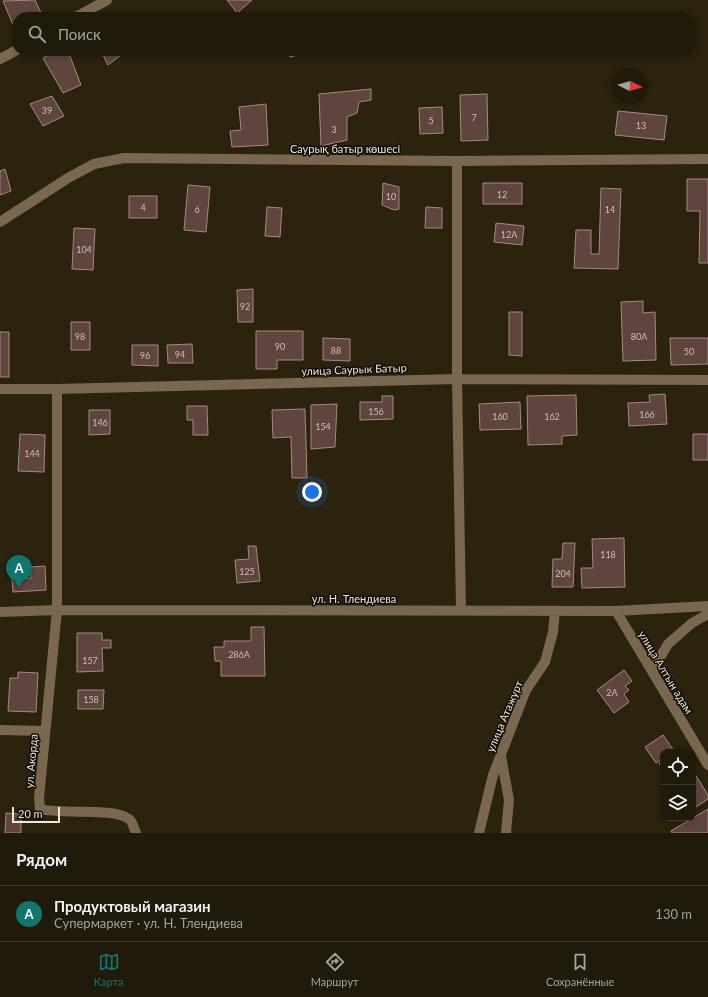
<!DOCTYPE html>
<html lang="ru">
<head>
<meta charset="utf-8">
<style>
	:root { --surface:#201a0a; --page:#282313; --text:#f1f3f6; --muted:#a2a19c; --line:#3d382b; --accent:#0f766e }
	body { margin:0; font-family:Lato,sans-serif; background:var(--page); color:var(--text) }
	.controls { position:absolute; right:12px; bottom:12px; display:grid; overflow:hidden; border-radius:8px; box-shadow:0 2px 6px #0003 }
	.controls button { width:36px; height:36px; display:grid; place-items:center; padding:0; border:0; border-bottom:1px solid var(--line); background:var(--surface); color:var(--text); font:20px sans-serif }
	.compass { position:absolute; left:612px; top:68px; width:36px; height:36px; border-radius:50%; background:var(--surface); box-shadow:0 2px 6px #0003; rotate:96deg }
	.scale { position:absolute; left:12px; bottom:10px; width:48px; box-sizing:border-box; padding-left:4px; border:2px solid #ede8db; border-top:0; font-size:11px; line-height:14px; white-space:nowrap; color:#ede8db; -webkit-text-stroke:3px #100c05; paint-order:stroke }
	.you { position:absolute; left:312px; top:492px; width:14px; height:14px; margin:-10px; border:3px solid #fff; border-radius:50%; background:#1a73e8; box-shadow:0 0 0 6px #1a73e833 }
	.badge { display:grid; place-items:center; width:26px; height:26px; border-radius:50%; background:var(--accent); color:#fff; font-size:13px; font-weight:700 }
	.pin { position:absolute; translate:-50% -33px; filter:drop-shadow(0 1px 2px #0008) }
	.pin::after { content:''; position:absolute; top:21px; width:14px; height:12px; background:inherit; clip-path:polygon(0 0,100% 0,50% 100%) }
	.list { margin:0; padding:0; list-style:none }
	h2 { display:flex; justify-content:space-between; align-items:center; height:52px; margin:0; padding:0 16px; font-size:17px }
	h2 small { font-size:13px; font-weight:400; color:var(--muted) }
	.list li { display:grid; grid-template-columns:26px 1fr auto; gap:12px; align-items:center; box-sizing:border-box; height:56px; padding:0 16px; border-top:1px solid var(--line) }
	.list b { display:block; font-size:15px; white-space:nowrap }
	.list p { margin:0; font-size:13px; white-space:nowrap; color:var(--muted) }
	.list em { font-size:13px; font-style:normal; color:var(--muted) }
	.icon { flex:none; width:22px; height:22px; fill:none; stroke:currentColor; stroke-width:2; stroke-linecap:round; stroke-linejoin:round }
	.map { position:relative; flex:none; width:708px; height:833px; overflow:hidden }
	.search { position:absolute; background:var(--surface); box-shadow:0 2px 6px #0003; left:12px; right:12px; top:12px; height:44px; display:flex; align-items:center; gap:10px; box-sizing:border-box; padding:0 14px; border-radius:16px; color:var(--muted); font-size:15px }
	.sheet { height:108px; background:var(--surface) }
	nav { display:flex; justify-content:space-around; align-items:center; box-sizing:border-box; height:56px; border-top:1px solid var(--line); background:var(--surface); font-size:11px; color:var(--muted) }
	nav a { display:grid; justify-items:center; gap:2px }
	nav .on { color:var(--accent) }
	.map>svg:first-child { display:block }
	.building { fill:#5f453e; stroke:#a68981 }
	.lines { fill:none; stroke-linecap:round; stroke-linejoin:round }
	.minor { stroke:#7a674f; stroke-width:10 }
	.labels { text-anchor:middle; dominant-baseline:central; stroke-width:3; stroke-linejoin:round; paint-order:stroke }
	.number-label { font-size:9px; fill:#cabfb4 }
	.street-label { font-size:11px; fill:#ede8db; stroke:#100c05 }
</style>
</head>
<body>
<div class="map">
<svg width="708" height="833" viewBox="0 0 708 833">
	<rect width="100%" height="100%" fill="#2b230d"/>
	<path class="building" d="M35,0L43,17H17V26L14,27L3,1Z
		M227,0H252L237,13Z
		M57,51H68L81,85L63,93L43,58Z
		M101,51H126L108,65Z
		M289,51H313L290,57Z
		M371,89V100L359,102L357,113L347,117V140L321,146L319,94Z
		M487,94L488,140L461,141L460,95Z
		M52,96L64,116L43,126L30,104Z
		M266,104L268,145L232,147L230,131L241,130L239,107Z
		M442,107L443,133L420,134L419,108Z
		M618,111L667,116L664,140L615,135Z
		M5,169L11,191L0,195V171Z
		M687,179H708V263H699L700,211H687Z
		M383,183L399,187V209L394,210L382,205Z
		M483,183H522V204H483Z
		M188,185L210,187L206,232L184,230Z
		M601,188L621,189L618,269L574,268L576,230H591V254H599Z
		M129,196H157V218H129Z
		M267,207L282,208L280,237L265,236Z
		M426,207L442,208V228H425Z
		M496,223L524,226L522,245L494,242Z
		M74,228L95,229L93,270L72,269Z
		M253,289V322H238L237,290Z
		M643,301V313L655,312L656,360L623,361L621,302Z
		M509,312H522V356L509,355Z
		M71,322H90V350H71Z
		M256,331H303V360H277V369H256Z
		M0,332H9V377H0Z
		M323,338L350,339V361L323,360Z
		M670,338H708V364L671,365Z
		M192,344L193,363H168L167,345Z
		M132,345H158V366L132,365Z
		M665,394L667,424L629,426L628,403L650,402L649,395Z
		M576,395L577,435L562,436V444L528,445L527,396Z
		M382,396H393V419L360,420V402H382Z
		M520,402L521,429L480,430L479,404Z
		M337,404L335,447L311,449V405Z
		M187,406H207L208,435H193V420H187Z
		M305,409L307,478H292L291,437L273,438L272,410Z
		M89,410H110V434L89,435Z
		M20,434L45,435L44,472L18,471Z
		M693,434H708V460H693Z
		M624,538L625,587L582,588L581,568H593L592,539Z
		M563,543H575L573,587H552L553,559H562Z
		M248,546H256L260,581L237,583L235,560L249,559Z
		M45,566L46,590L13,592L12,579L31,578L30,567Z
		M251,627H264L265,676H221V661H215L214,647H224V641H251Z
		M77,633H102V640H111V648H102L103,671L77,672Z
		M624,670L632,681L625,686L629,690L624,694L629,702L614,713L597,690Z
		M18,672L38,673L36,712L8,711L10,678H18Z
		M78,690H104L103,709H78Z
		M663,735L674,751L663,752V758L656,763L645,747Z
		M663,760V770L659,763Z
		M693,771L708,795V799L693,809Z
		M708,809V833H672L671,831Z
		M6,813L21,814V833H5Z"/>
	<g class="lines">
		<path class="minor" d="M76,17L107,0
			M0,59L17,50
			M457,161V379L461,610
			M0,222L68,178L94,164L124,158L457,161L708,159
			M0,389H57L457,379L708,380
			M57,389V610L39,798L40,809C64,815 113,807 129,819C133,822 134,829 136,833
			M616,611L708,765
			M0,612L57,610L616,611L708,606
			M652,671L668,644L692,623L708,614
			M0,730L45,731
			M501,756L509,800L506,833
			M479,833L493,775L526,690L545,662L553,632L555,611"/>
	</g>
	<g class="labels">
		<g class="number-label">
			<text x="47" y="110">39</text>
			<text x="474" y="117">7</text>
			<text x="431" y="120">5</text>
			<text x="641" y="125">13</text>
			<text x="334" y="129">3</text>
			<text x="502" y="194">12</text>
			<text x="391" y="196">10</text>
			<text x="143" y="207">4</text>
			<text x="197" y="209">6</text>
			<text x="610" y="209">14</text>
			<text x="509" y="234">12А</text>
			<text x="84" y="249">104</text>
			<text x="245" y="306">92</text>
			<text x="80" y="336">98</text>
			<text x="639" y="336">80А</text>
			<text x="280" y="346">90</text>
			<text x="336" y="350">88</text>
			<text x="689" y="351">50</text>
			<text x="180" y="354">94</text>
			<text x="145" y="355">96</text>
			<text x="376" y="411">156</text>
			<text x="647" y="414">166</text>
			<text x="500" y="416">160</text>
			<text x="552" y="416">162</text>
			<text x="100" y="422">146</text>
			<text x="323" y="426">154</text>
			<text x="32" y="453">144</text>
			<text x="608" y="554">118</text>
			<text x="247" y="571">125</text>
			<text x="563" y="573">204</text>
			<text x="239" y="654">286А</text>
			<text x="90" y="660">157</text>
			<text x="612" y="692">2А</text>
			<text x="91" y="699">158</text>
		</g>
		<g class="street-label">
			<text x="345" y="148">Саурық батыр көшесі</text>
			<text transform="translate(354 369) rotate(-2)">улица Саурык Батыр</text>
			<text x="354" y="598">ул. Н. Тлендиева</text>
			<text transform="translate(666 672) rotate(59)">улица Алтын адам</text>
			<text transform="translate(504 716) rotate(-67)">улица Атажурт</text>
			<text transform="translate(31 761) rotate(-85)">ул. Акорда</text>
		</g>
	</g>
</svg>
<div class="controls">
<button><svg class="icon" aria-label="locate" viewBox="0 0 24 24"><circle cx="12" cy="12" r="6"/><path d="M12 2v4M12 18v4M2 12h4M18 12h4"/></svg></button>
<button><svg class="icon" aria-label="layers" viewBox="0 0 24 24"><path d="M12 4l9 5-9 5-9-5zM3 14l9 5 9-5"/></svg></button>
</div>
<svg class="compass" viewBox="-18 -18 36 36"><path d="M0-13l5 13h-10z" fill="#e53935"/><path d="M0 13l5-13h-10z" fill="#a2a19c"/></svg>
<div class="scale">20 m</div>
<div class="you"></div>
<div class="pin badge" style="left:19px;top:588px">A</div>
<div class="search"><svg class="icon" aria-label="search" viewBox="0 0 24 24"><circle cx="10" cy="10" r="6"/><path d="M15 15l6 6"/></svg>Поиск</div>
</div>
<section class="sheet">
<h2>Рядом<small></small></h2>
<ul class="list">
<li><span class="badge">A</span><div><b>Продуктовый магазин</b><p>Супермаркет · ул. Н. Тлендиева</p></div><em>130 m</em></li>
</ul>
</section>
<nav>
<a class="on"><svg class="icon" aria-label="map" viewBox="0 0 24 24"><path d="M3 6l6-2 6 2 6-2v14l-6 2-6-2-6 2zM9 4v14M15 6v14"/></svg>Карта</a>
<a><svg class="icon" aria-label="directions" viewBox="0 0 24 24"><path d="M12 3l9 9-9 9-9-9zM9 14v-3h6M13 9l2 2-2 2"/></svg>Маршрут</a>
<a><svg class="icon" aria-label="saved" viewBox="0 0 24 24"><path d="M7 4h10v16l-5-4-5 4z"/></svg>Сохранённые</a>
</nav>
</body>
</html>
